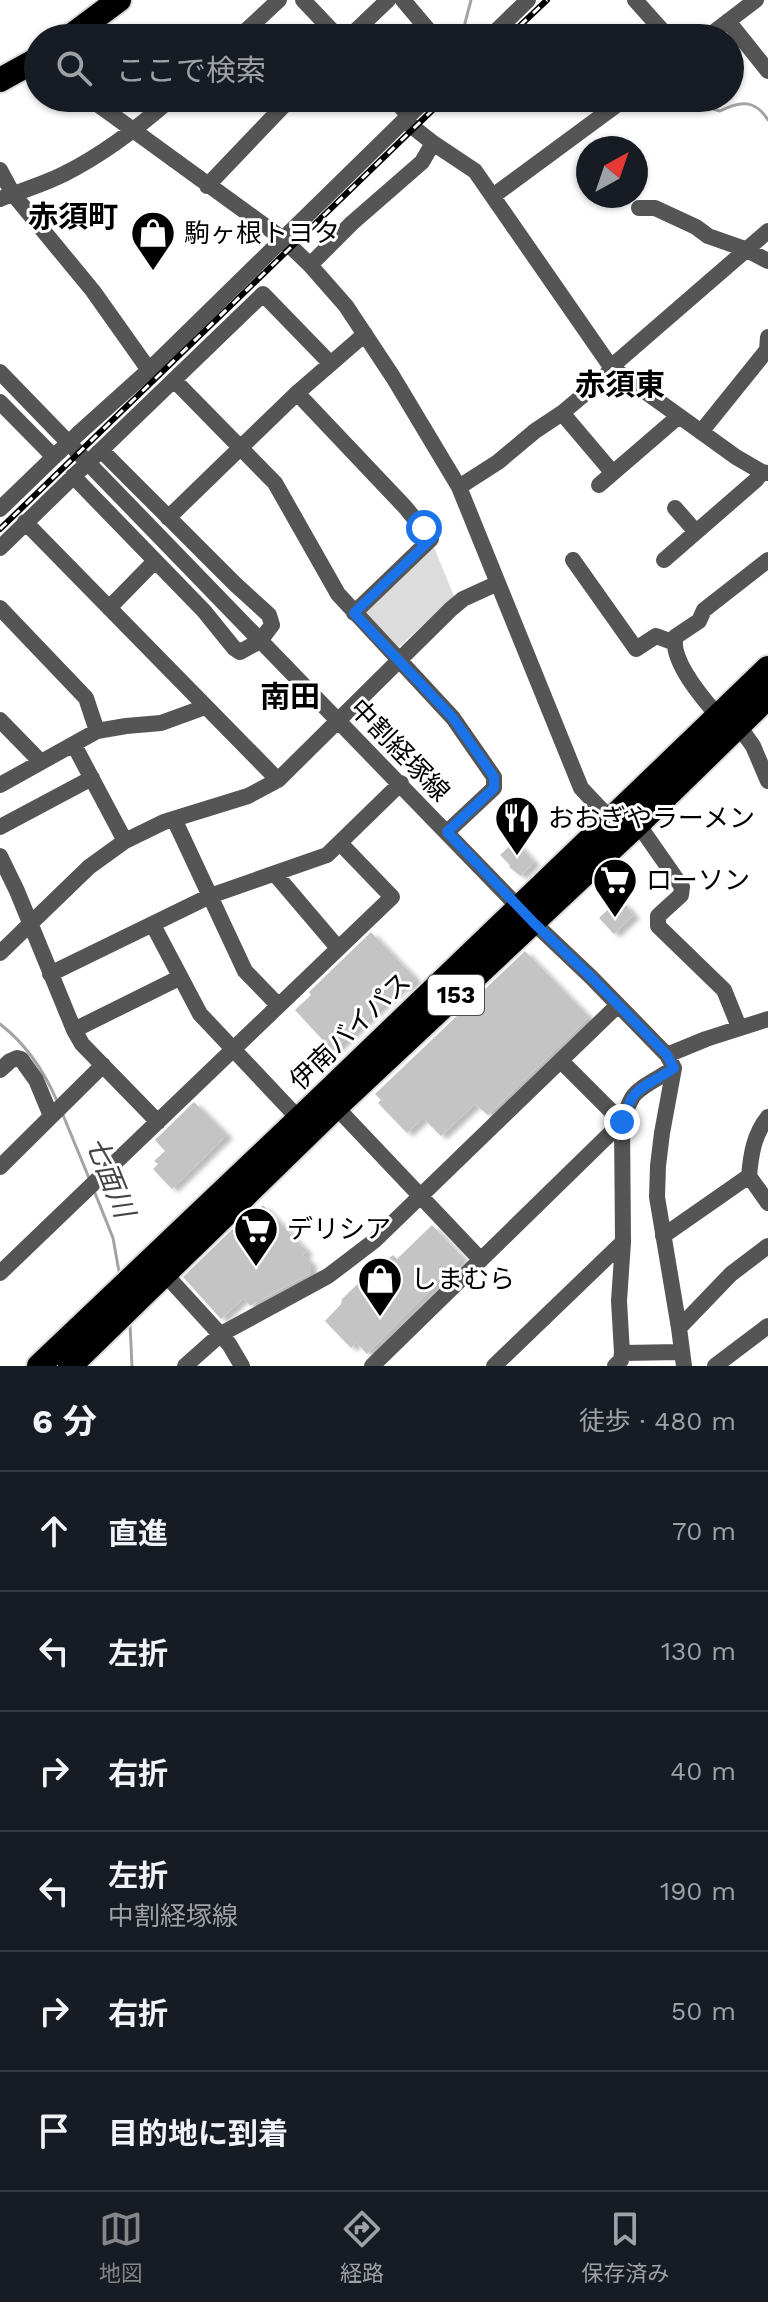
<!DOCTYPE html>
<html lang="ja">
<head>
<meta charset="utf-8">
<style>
	:root { --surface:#171b24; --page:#20242c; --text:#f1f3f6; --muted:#9ea1a6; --line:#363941; --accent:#858687 }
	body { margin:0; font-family:"Work Sans","Noto Sans JP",sans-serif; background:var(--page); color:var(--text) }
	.compass { position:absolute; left:576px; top:136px; width:72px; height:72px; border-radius:50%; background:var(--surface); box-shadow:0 2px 6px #0004; rotate:40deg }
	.stop { position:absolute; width:24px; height:24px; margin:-18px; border:6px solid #1a73e8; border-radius:50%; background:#fff }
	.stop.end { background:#1a73e8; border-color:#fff; box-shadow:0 2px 8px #0008 }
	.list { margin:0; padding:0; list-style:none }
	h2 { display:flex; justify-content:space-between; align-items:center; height:104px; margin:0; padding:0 32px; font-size:34px }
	h2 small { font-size:26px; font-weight:400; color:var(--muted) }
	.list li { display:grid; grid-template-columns:52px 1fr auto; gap:24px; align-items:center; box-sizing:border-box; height:120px; padding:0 32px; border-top:2px solid var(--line) }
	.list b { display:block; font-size:30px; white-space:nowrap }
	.list p { margin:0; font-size:26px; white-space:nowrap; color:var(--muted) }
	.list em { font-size:26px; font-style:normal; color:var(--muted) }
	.icon { flex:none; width:44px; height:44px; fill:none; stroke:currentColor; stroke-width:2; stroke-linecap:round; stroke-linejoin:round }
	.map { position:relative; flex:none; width:768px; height:1366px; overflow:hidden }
	.search { position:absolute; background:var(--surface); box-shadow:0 2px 6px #0004; left:24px; right:24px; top:24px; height:88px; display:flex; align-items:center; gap:20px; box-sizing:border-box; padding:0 28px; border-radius:44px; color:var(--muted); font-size:30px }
	.sheet { height:824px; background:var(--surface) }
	nav { display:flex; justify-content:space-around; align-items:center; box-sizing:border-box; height:112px; border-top:2px solid var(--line); background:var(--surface); font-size:22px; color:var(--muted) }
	nav a { display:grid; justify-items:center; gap:4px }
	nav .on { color:var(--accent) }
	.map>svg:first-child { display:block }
	.green { fill:#dcdcdc }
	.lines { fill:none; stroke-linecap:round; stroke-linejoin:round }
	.stream { stroke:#a3a3a3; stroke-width:3 }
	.building { fill:#c4c4c4; filter:url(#shadow) }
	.highway-casing { stroke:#dbdbdb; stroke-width:28 }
	.minor { stroke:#555; stroke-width:16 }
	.highway { stroke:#000; stroke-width:24 }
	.rail-casing { stroke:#000; stroke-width:6 }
	.rail { stroke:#fff; stroke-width:3; stroke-dasharray:9; stroke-linecap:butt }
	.minor-bridge { stroke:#555; stroke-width:16 }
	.route { stroke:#1a73e8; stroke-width:10 }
	.labels { text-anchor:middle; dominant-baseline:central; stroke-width:6; stroke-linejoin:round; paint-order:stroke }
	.shield { fill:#fff; stroke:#4c4c4c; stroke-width:2 }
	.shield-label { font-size:24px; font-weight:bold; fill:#000 }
	.poi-label { font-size:26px; fill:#000; stroke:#fff; text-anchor:start }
	.street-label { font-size:26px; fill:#000; stroke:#fff }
	.water-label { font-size:28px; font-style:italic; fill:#444; stroke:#fff }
	.quarter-label { font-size:30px; font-weight:bold; fill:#000; stroke:#fff }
</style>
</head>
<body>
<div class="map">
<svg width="768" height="1366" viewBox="0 0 768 1366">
	<defs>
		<filter id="shadow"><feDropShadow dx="6" dy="3.5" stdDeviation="2" flood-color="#0004"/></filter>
	</defs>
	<rect width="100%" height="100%" fill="#fff"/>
	<path class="green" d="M433,545L454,596L399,647H394L364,610Z"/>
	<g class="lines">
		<path class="stream" d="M465,38V23L471,0
			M701,98L713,109L720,111C740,101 755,99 768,120
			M0,1024C26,1044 44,1071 57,1101
			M63,1115L89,1178
			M95,1193L113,1238L120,1277
			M130,1324L132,1366"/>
	</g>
	<path class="building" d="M515,841L534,862L521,876L509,867L510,865L500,855Z
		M618,900L629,908L628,909L634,915L614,934L599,918Z
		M371,932L416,979L406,989L403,986L333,1051L295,1010L311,995L309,992Z
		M525,951L589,1017L488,1115L475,1104L441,1136L423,1118L407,1133L378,1103L381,1100L375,1094Z
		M194,1102L227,1135L172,1189L153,1169L158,1164L154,1161L165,1151L155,1140Z
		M263,1205L307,1251L303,1255L311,1263V1273L250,1306L244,1298L221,1319L183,1277L252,1210L257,1207L259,1209Z
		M432,1225L463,1258L367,1354L356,1342L351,1348L325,1321L341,1304L342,1299L367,1275L390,1271L382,1264L393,1255L397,1259Z"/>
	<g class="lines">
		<g class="highway-casing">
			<path id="highway" d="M68,38L119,0
				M0,80L38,59
				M39,1366L299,1119L768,668
				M70,1366L336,1107L638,824L768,697"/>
		</g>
		<path class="minor" d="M303,0L339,38
			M403,0L435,38
			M635,0L669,38
			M728,21L768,71
			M238,38L279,0
			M348,38L388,0
			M489,38L528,0
			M706,38L756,0
			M89,98L283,239L310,265L346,306L393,377L459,487L581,788L611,820
			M393,98L409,116
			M404,120L433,143L475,171L611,367L736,457L762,472L768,473
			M0,170L13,194L93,291L149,370
			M207,186L291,98
			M493,196L626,98
			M0,199C21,191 44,184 64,174C104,154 139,127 172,98
			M639,208H655L696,227L708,236L745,249L768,261
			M310,265L352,223L422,162L433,143
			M0,372L534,923L591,977L667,1055L674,1068L662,1133L658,1166L657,1197L679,1328L684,1366
			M174,380L275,483L338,594L453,718L494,777V788L447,832
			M297,393L405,507L431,539L354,613
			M0,402L54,457
			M562,413L612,472
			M701,432L767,350L768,337
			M79,433L149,370L427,98
			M97,454L263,294L330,363
			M73,476L204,611L234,648L240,652L260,641L272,625L269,615L235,584L101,450
			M599,485L679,416
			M459,487L498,462L535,431L562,413L606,376L611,367L768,231
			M675,508L696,532
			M0,509L60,451
			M168,518L297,393L365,334
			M25,522L278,780
			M0,548L77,473
			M573,560L636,649L656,636L675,643
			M664,560L756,480L762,472
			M0,608L86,698L97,731
			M109,608L155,561
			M719,717C703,699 671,662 675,637L699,621L704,610L768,560
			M0,720L41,762
			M738,725L753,746L768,781
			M74,745L125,841
			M0,785L97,731L126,726L161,723L205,707
			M174,819L245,971L278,1005
			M638,824L682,887L681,895L658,916V926L724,990L739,1027
			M0,827L92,778
			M0,856L17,891L74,1030L82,1044L158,1122
			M275,874L338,948
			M153,925L200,1014L299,1119
			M0,953L89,867L125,841L164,822L248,796L278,780L451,609L463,599L498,583
			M50,974L210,896L327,855L401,783
			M74,1030L179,978
			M667,1055L706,1039L768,1019
			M561,1061L622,1122L623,1242L619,1301L622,1353
			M0,1070L10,1061L17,1058L21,1059L36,1080L51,1116
			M336,1107L481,1260
			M0,1167L103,1065
			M749,1176C751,1154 754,1134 768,1117
			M663,1236L749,1176L768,1203
			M0,1273L392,897L340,843
			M165,1274L229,1344L242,1366
			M679,1328L731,1274L768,1246
			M185,1366L221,1334L328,1276L374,1241L617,1006
			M372,1366L622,1122C625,1114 628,1105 632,1098C639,1086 662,1077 674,1068
			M494,1366L623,1242
			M615,1366L621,1360L622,1353L682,1352
			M715,1366L768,1326"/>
		<use href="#highway" class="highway"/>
		<g class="rail-casing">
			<path id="rail" d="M507,38L547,0
				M0,529L445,98"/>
		</g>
		<use href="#rail" class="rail"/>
		<path class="minor-bridge" d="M60,451L79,433
			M77,473L97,454"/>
	</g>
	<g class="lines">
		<path class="route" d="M424,528L431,539L354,613L453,718L494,777V788L447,832L534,923L591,977L667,1055L674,1068C662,1077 639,1086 632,1098C628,1105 625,1114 622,1122"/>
	</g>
	<defs>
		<g id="shop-pin" transform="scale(2.3)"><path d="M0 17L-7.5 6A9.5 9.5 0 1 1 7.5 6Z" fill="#000" stroke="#fff"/><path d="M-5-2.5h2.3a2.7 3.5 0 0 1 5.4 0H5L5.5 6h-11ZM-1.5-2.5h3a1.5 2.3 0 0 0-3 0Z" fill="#fff"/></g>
		<g id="restaurant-pin" transform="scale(2.3)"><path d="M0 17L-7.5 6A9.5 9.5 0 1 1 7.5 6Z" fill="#000" stroke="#fff"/><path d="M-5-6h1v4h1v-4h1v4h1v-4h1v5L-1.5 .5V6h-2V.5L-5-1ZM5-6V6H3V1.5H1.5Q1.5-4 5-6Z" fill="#fff"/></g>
		<g id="supermarket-pin" transform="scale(2.3)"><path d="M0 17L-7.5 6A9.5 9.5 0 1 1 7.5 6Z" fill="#000" stroke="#fff"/><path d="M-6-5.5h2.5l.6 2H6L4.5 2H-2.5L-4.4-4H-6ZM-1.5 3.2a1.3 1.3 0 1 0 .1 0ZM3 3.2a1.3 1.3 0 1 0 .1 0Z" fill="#fff"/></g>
	</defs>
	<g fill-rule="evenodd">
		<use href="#shop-pin" x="153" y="233"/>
		<use href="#restaurant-pin" x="517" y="818"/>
		<use href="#supermarket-pin" x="615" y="880"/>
		<use href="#supermarket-pin" x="256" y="1229"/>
		<use href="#shop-pin" x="380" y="1279"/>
	</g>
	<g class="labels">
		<rect class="shield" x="428" y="975" width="56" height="40" rx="6"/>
		<g class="shield-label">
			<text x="456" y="995">153</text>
		</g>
		<g class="poi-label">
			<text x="184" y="233">駒ヶ根トヨタ</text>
			<text x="548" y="818">おおぎやラーメン</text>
			<text x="646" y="880">ローソン</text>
			<text x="287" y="1229">デリシア</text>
			<text x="411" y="1279">しまむら</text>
		</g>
		<g class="street-label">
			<text transform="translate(400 750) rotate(46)">中割経塚線</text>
			<text transform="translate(350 1031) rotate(-44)">伊南バイパス</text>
		</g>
		<g class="water-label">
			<text transform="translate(110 1177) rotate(68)">七面川</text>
		</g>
		<g class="quarter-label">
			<text x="73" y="216">赤須町</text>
			<text x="620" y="384">赤須東</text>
			<text x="290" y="696">南田</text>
		</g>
	</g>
</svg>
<svg class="compass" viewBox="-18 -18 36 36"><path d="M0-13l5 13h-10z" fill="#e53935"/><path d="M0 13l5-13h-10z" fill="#9ea1a6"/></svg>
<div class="stop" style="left:424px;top:528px"></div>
<div class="stop end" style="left:622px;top:1122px"></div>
<div class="search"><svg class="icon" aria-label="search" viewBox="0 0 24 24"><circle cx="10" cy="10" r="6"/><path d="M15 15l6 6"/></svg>ここで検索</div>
</div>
<section class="sheet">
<h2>6 分<small>徒歩 · 480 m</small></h2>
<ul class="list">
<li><svg class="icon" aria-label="ahead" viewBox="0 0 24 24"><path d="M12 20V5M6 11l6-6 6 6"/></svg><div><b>直進</b></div><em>70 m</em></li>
<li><svg class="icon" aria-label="left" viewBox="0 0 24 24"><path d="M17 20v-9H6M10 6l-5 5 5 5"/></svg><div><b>左折</b></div><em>130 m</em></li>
<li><svg class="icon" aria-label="right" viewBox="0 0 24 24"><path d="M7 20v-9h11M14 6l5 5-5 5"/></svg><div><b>右折</b></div><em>40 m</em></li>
<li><svg class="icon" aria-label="left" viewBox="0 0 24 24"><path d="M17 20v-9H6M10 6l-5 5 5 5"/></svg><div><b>左折</b><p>中割経塚線</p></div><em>190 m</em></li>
<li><svg class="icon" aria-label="right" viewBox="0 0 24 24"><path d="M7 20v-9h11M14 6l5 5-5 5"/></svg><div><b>右折</b></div><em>50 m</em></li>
<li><svg class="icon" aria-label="arrive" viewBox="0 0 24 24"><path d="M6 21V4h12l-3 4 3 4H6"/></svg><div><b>目的地に到着</b></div></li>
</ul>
</section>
<nav>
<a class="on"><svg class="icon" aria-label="map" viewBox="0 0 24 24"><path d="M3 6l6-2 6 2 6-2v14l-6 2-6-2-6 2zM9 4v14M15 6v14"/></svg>地図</a>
<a><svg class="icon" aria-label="directions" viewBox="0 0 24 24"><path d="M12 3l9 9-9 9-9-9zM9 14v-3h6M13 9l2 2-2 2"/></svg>経路</a>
<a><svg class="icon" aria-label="saved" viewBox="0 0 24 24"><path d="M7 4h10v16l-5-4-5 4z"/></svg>保存済み</a>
</nav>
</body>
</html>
